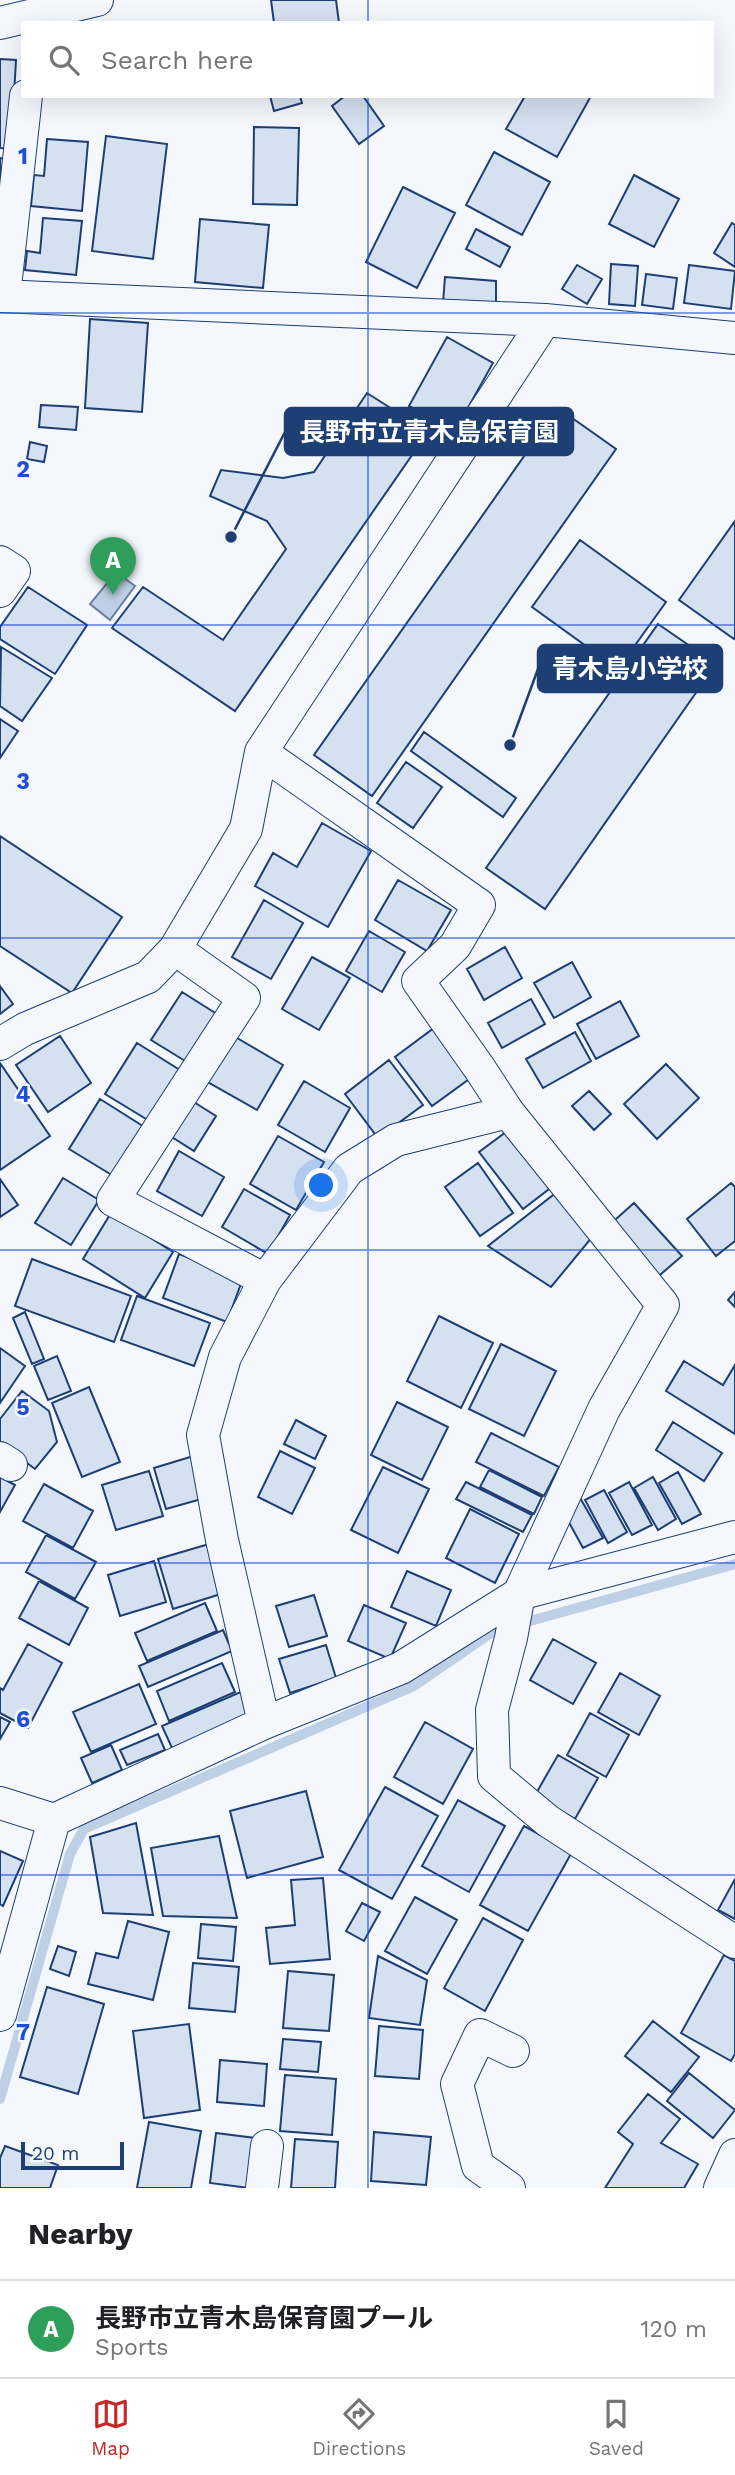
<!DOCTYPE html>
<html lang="en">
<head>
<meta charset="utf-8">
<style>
	:root { --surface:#fff; --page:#f6f6f6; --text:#202124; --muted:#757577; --line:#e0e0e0; --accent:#c62828 }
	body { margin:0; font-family:"Work Sans","Noto Sans JP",sans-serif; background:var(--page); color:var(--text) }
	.scale { position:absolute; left:21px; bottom:18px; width:103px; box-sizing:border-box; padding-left:7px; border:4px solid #1d3f73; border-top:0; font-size:19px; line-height:24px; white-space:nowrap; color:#1d3f73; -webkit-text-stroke:5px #f4f7fb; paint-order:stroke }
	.you { position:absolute; left:322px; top:1186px; width:24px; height:24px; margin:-18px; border:5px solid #fff; border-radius:50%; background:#1a73e8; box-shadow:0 0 0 10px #1a73e833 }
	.badge { display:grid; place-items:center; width:46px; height:46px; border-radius:50%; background:var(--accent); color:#fff; font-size:23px; font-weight:700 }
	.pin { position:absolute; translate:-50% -58px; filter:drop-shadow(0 2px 4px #0008) }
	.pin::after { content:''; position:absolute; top:37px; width:24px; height:21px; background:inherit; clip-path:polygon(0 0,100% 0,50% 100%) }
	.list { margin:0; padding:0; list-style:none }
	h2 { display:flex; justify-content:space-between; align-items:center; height:91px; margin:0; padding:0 28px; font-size:30px }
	h2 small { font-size:23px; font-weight:400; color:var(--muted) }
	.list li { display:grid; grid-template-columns:46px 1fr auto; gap:21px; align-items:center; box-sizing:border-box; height:98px; padding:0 28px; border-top:2px solid var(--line) }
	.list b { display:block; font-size:26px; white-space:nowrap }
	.list p { margin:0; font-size:23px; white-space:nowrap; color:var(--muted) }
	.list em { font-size:23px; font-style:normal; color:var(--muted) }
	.icon { flex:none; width:38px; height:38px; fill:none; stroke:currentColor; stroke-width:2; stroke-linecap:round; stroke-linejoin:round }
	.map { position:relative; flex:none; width:735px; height:2188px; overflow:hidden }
	.search { position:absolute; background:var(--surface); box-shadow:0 7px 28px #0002; left:21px; right:21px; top:21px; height:77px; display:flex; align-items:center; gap:18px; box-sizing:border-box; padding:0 24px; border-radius:0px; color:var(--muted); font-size:26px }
	.sheet { height:189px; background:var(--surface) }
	nav { display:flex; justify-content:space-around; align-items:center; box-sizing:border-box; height:98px; border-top:2px solid var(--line); background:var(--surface); font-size:19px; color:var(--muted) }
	nav a { display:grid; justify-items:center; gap:4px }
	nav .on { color:var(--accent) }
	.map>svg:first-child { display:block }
	.water { fill:#bed0e5; stroke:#687fa3; stroke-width:2 }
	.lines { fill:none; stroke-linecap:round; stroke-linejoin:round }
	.stream { stroke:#bed0e5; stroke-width:10 }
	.building { fill:#d5e0f0; stroke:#1d3f73; stroke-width:2 }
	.minor-casing { stroke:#1d3f73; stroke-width:34 }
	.minor { stroke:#f4f7fb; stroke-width:32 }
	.grid { fill:none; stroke:#1d4ed8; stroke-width:2; stroke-opacity:0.55 }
	.grid-label { font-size:23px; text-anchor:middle; font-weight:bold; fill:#1d4ed8; stroke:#f4f7fb; stroke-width:5; stroke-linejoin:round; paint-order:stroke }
	.leader { fill:none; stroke:#1d3f73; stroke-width:2.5 }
	.callout-dot { fill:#1d3f73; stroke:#f4f7fb; stroke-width:2.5 }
	.callout { fill:#1d3f73; stroke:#1d3f73; stroke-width:2.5 }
	.callout-label { font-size:26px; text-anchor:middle; font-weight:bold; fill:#fff }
</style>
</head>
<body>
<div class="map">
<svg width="735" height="2188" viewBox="0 0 735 2188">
	<rect width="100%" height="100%" fill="#f4f7fb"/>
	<path class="water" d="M116,572L135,586L110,620L90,604Z"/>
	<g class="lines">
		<path class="stream" d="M0,2099L70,1854L84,1829L414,1686L494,1631L735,1564"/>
	</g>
	<path class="building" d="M271,0H336L339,23H274Z
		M0,59L16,60L11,149L0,148Z
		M270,96H300L302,103L274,111Z
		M345,96H363L384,126L359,144L332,106Z
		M525,96H591L557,157L506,129Z
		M254,127L299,128L297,205L253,204Z
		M106,136L167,144L153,259L92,251Z
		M47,139L88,142L82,211L31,206L34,175L44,176Z
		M494,152L550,182L522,235L466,205Z
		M0,158L5,159L0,201Z
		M634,175L679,199L654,247L609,224Z
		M403,187L455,213L417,288L366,262Z
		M43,218L82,221L76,275L25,270L27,251L40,253Z
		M200,219L269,225L263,288L195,282Z
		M732,223L735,225V267L714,253Z
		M476,229L510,247L500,267L466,249Z
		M611,264L638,266L635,306L609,304Z
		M577,265L602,279L587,304L562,289Z
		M689,265L735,271L731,309L684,303Z
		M646,274L677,278L673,309L642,305Z
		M445,277L496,281V306L443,303Z
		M90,319L148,323L142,412L85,408Z
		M447,337L493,363L455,431L409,406Z
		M367,393L428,432L235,711L112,628L143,587L223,640L286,549L267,521L210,496L221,470L283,478L314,472Z
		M41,405L78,407L76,430L39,427Z
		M558,408L616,449L372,796L314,755Z
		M30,442L47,446L44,462L27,459Z
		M735,521V637L734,639L679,600Z
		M580,540L666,602L618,669L532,607Z
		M28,587L87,625L55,674L0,639V627Z
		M658,624L716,664L545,909L486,868Z
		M1,647L52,678L22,721L0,706Z
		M0,719L18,731L0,758Z
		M424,732L516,798L503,817L411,751Z
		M406,762L442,787L413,828L377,803Z
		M322,823L371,851L328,927L255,886L273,853L297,867Z
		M0,836L122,917L72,993L0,946Z
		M398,880L451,910L427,951L375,920Z
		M264,900L303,923L271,979L232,957Z
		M369,931L405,952L382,992L346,971Z
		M505,947L522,978L484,1000L467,969Z
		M312,957L350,978L319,1030L282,1009Z
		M572,962L591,997L554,1018L534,983Z
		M0,986L13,1004L0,1014Z
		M182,992L220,1016L190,1064L151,1040Z
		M531,999L545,1024L502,1048L488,1023Z
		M620,1001L639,1036L596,1059L577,1024Z
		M434,1028L472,1077L432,1106L395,1057Z
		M575,1032L591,1061L543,1088L526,1059Z
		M232,1035L283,1065L257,1110L206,1081Z
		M60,1036L91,1083L48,1112L16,1065Z
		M137,1043L183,1072L151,1122L105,1094Z
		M389,1060L423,1105L378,1138L345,1094Z
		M0,1063L50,1136L0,1170Z
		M666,1064L699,1098L657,1139L624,1104Z
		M304,1081L350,1108L325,1152L278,1125Z
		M589,1091L611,1114L594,1130L572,1106Z
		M100,1099L146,1128L115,1177L69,1149Z
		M189,1099L216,1116L194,1151L167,1134Z
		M510,1129L553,1186L523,1209L479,1152Z
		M278,1136L324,1162L296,1210L250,1184Z
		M179,1151L224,1177L202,1216L157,1191Z
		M478,1163L513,1213L480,1236L445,1187Z
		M63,1178L99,1200L71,1245L35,1223Z
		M0,1179L18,1205L0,1217Z
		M731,1183L735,1187V1241L716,1256L687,1219Z
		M244,1189L290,1215L268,1254L222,1227Z
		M557,1192L593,1236L551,1287L488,1246Z
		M634,1203L682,1256L654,1280L607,1227Z
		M111,1213L173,1252L145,1298L83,1259Z
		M179,1254L243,1278L227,1322L163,1298Z
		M32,1259L131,1296L114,1342L15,1306Z
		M735,1292V1307L728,1300Z
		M137,1296L210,1323L194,1366L121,1340Z
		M25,1312L44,1359L32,1364L13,1318Z
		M439,1316L493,1343L461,1408L407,1381Z
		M501,1344L556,1371L524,1436L469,1409Z
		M0,1348L25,1366L0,1403Z
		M57,1356L71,1391L48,1400L34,1366Z
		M684,1361L723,1385L735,1365V1434L666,1391Z
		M89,1387L120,1462L82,1477L52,1403Z
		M22,1391L49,1411L57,1442L35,1469L0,1443V1419Z
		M397,1402L448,1427L422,1480L371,1455Z
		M296,1420L326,1436L315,1459L284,1444Z
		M673,1422L722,1453L704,1481L656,1450Z
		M491,1433L559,1467L544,1496L476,1462Z
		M280,1451L315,1468L292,1514L258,1497Z
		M200,1454L212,1496L166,1509L154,1468Z
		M383,1467L429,1489L398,1553L351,1530Z
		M489,1470L542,1497L534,1514L480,1487Z
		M149,1471L163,1516L116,1530L102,1485Z
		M678,1472L701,1514L682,1524L659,1483Z
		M0,1477L15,1485L0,1512Z
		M653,1477L676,1519L658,1530L634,1488Z
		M466,1482L532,1515L523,1532L456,1499Z
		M629,1482L652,1525L632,1535L609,1493Z
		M44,1484L93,1511L73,1548L23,1521Z
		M604,1490L627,1532L608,1543L585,1500Z
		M579,1496L603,1538L583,1548L560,1506Z
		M470,1509L519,1534L495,1583L446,1558Z
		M46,1535L96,1562L75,1599L26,1572Z
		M209,1544L224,1593L173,1609L158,1559Z
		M154,1561L166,1602L120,1616L108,1575Z
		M407,1571L451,1590L436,1626L391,1607Z
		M39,1581L88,1608L69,1645L19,1618Z
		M314,1595L327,1636L289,1647L276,1606Z
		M205,1603L217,1631L147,1661L135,1633Z
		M364,1605L406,1623L390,1659L348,1641Z
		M223,1630L232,1651L148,1687L139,1666Z
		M553,1639L596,1663L573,1704L530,1680Z
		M28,1644L62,1663L28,1728L0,1713V1688L3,1690Z
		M326,1645L336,1678L290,1693L279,1659Z
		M222,1663L235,1692L169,1721L157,1691Z
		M620,1673L660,1696L639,1735L598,1712Z
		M139,1684L156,1724L91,1752L73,1712Z
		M243,1691L253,1713L172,1748L162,1726Z
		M590,1713L629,1735L606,1777L567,1755Z
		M0,1717L10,1722L0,1739Z
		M425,1722L473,1749L443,1804L394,1777Z
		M158,1734L165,1750L127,1765L120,1750Z
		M111,1745L122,1770L92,1783L81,1758Z
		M558,1755L598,1778L575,1819L534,1797Z
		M385,1787L438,1816L392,1899L339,1870Z
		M306,1791L323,1857L247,1878L230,1811Z
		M458,1800L505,1826L469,1892L422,1866Z
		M136,1823L153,1915L103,1913L90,1837Z
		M524,1826L572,1852L528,1931L480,1905Z
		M219,1836L237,1918L163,1916L151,1848Z
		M0,1851L23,1861L3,1906L0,1904Z
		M323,1878L330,1959L270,1964L266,1928L295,1925L291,1880Z
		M735,1879V1919L718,1910Z
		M415,1897L457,1920L427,1974L385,1951Z
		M362,1903L380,1912L364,1941L346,1931Z
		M483,1918L523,1940L485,2011L444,1988Z
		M128,1921L169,1932L153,2000L88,1984L96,1953L118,1958Z
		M201,1924L236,1927L233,1961L198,1958Z
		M58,1946L76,1952L69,1976L50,1969Z
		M724,1955L735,1961V2054L731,2061L681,2033Z
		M378,1956L427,1980L420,2025L369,2018Z
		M193,1963L239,1967L235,2012L189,2008Z
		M288,1971L334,1975L329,2031L283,2028Z
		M47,1987L104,2004L78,2094L20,2077Z
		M653,2021L699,2057L671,2092L625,2056Z
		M189,2024L200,2110L144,2118L133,2031Z
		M379,2026L423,2030L419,2079L375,2076Z
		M283,2039L321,2042L318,2072L280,2069Z
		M220,2060L267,2064L264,2106L217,2102Z
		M689,2073L735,2110L713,2138L667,2101Z
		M285,2075L336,2079L332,2135L280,2131Z
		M648,2094L680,2119L661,2143L698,2164L684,2188H605L633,2144L618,2132Z
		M149,2122L201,2131L191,2188H137Z
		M374,2132L431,2137L426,2185L371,2181Z
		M216,2133L255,2138L249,2188L210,2183Z
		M295,2139L338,2142L335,2188H291Z
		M5,2146L58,2165L50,2188H0V2158Z"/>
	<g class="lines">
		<g class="minor-casing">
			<path id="minor" d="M0,23L97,0
				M0,296L545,320L735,338
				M4,296L26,96
				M545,320L261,752L479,905L455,946L418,981L480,1069L508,1112L663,1305L604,1409L519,1594L511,1638L492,1710L494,1776L548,1821L735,1942
				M0,562L14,571L0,591
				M175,949L244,998L113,1200L265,1280
				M0,1044L25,1029L148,977L175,949L246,829L261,752
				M0,1458L11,1465
				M264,1723L222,1540L203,1435L225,1357L265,1280L349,1169L396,1140L508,1112
				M0,1803L54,1820
				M0,2015L54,1820L264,1723L401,1668L519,1594L735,1537
				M262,2188L267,2146
				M509,2188L478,2166L457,2084L480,2035L513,2051
				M720,2188L735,2155"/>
		</g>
		<use href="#minor" class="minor"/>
	</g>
	<path class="grid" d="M368,0V23M368,96V2188M0,313H735M0,625H735M0,938H735M0,1250H735M0,1563H735M0,1875H735"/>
	<g class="grid-label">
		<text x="23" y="164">1</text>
		<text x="23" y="477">2</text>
		<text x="23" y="789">3</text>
		<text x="23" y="1102">4</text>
		<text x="23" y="1415">5</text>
		<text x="23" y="1727">6</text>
		<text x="23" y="2040">7</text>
	</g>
	<path class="leader" d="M231 537L285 432M510 745L538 669"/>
	<g class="callout-dot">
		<circle cx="231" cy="537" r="7"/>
		<circle cx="510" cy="745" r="7"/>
	</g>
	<g class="callout">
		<rect x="285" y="408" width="288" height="47" rx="7"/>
		<rect x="538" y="645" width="184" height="47" rx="7"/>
	</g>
	<g class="callout-label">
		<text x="429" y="441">長野市立青木島保育園</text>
		<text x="630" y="678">青木島小学校</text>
	</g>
</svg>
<div class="scale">20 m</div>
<div class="you"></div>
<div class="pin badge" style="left:113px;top:595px;background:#2e9e5b">A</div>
<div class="search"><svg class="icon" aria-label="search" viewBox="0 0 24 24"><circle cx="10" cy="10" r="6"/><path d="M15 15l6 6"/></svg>Search here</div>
</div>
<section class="sheet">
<h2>Nearby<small></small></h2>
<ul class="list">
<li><span class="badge" style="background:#2e9e5b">A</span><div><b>長野市立青木島保育園プール</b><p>Sports</p></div><em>120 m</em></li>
</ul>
</section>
<nav>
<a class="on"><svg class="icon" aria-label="map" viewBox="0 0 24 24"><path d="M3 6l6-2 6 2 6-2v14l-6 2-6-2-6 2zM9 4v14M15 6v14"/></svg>Map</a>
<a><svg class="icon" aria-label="directions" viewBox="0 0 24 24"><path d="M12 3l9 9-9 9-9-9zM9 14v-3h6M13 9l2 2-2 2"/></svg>Directions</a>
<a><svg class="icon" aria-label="saved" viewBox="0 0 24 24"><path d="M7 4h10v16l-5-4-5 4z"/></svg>Saved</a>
</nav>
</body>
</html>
